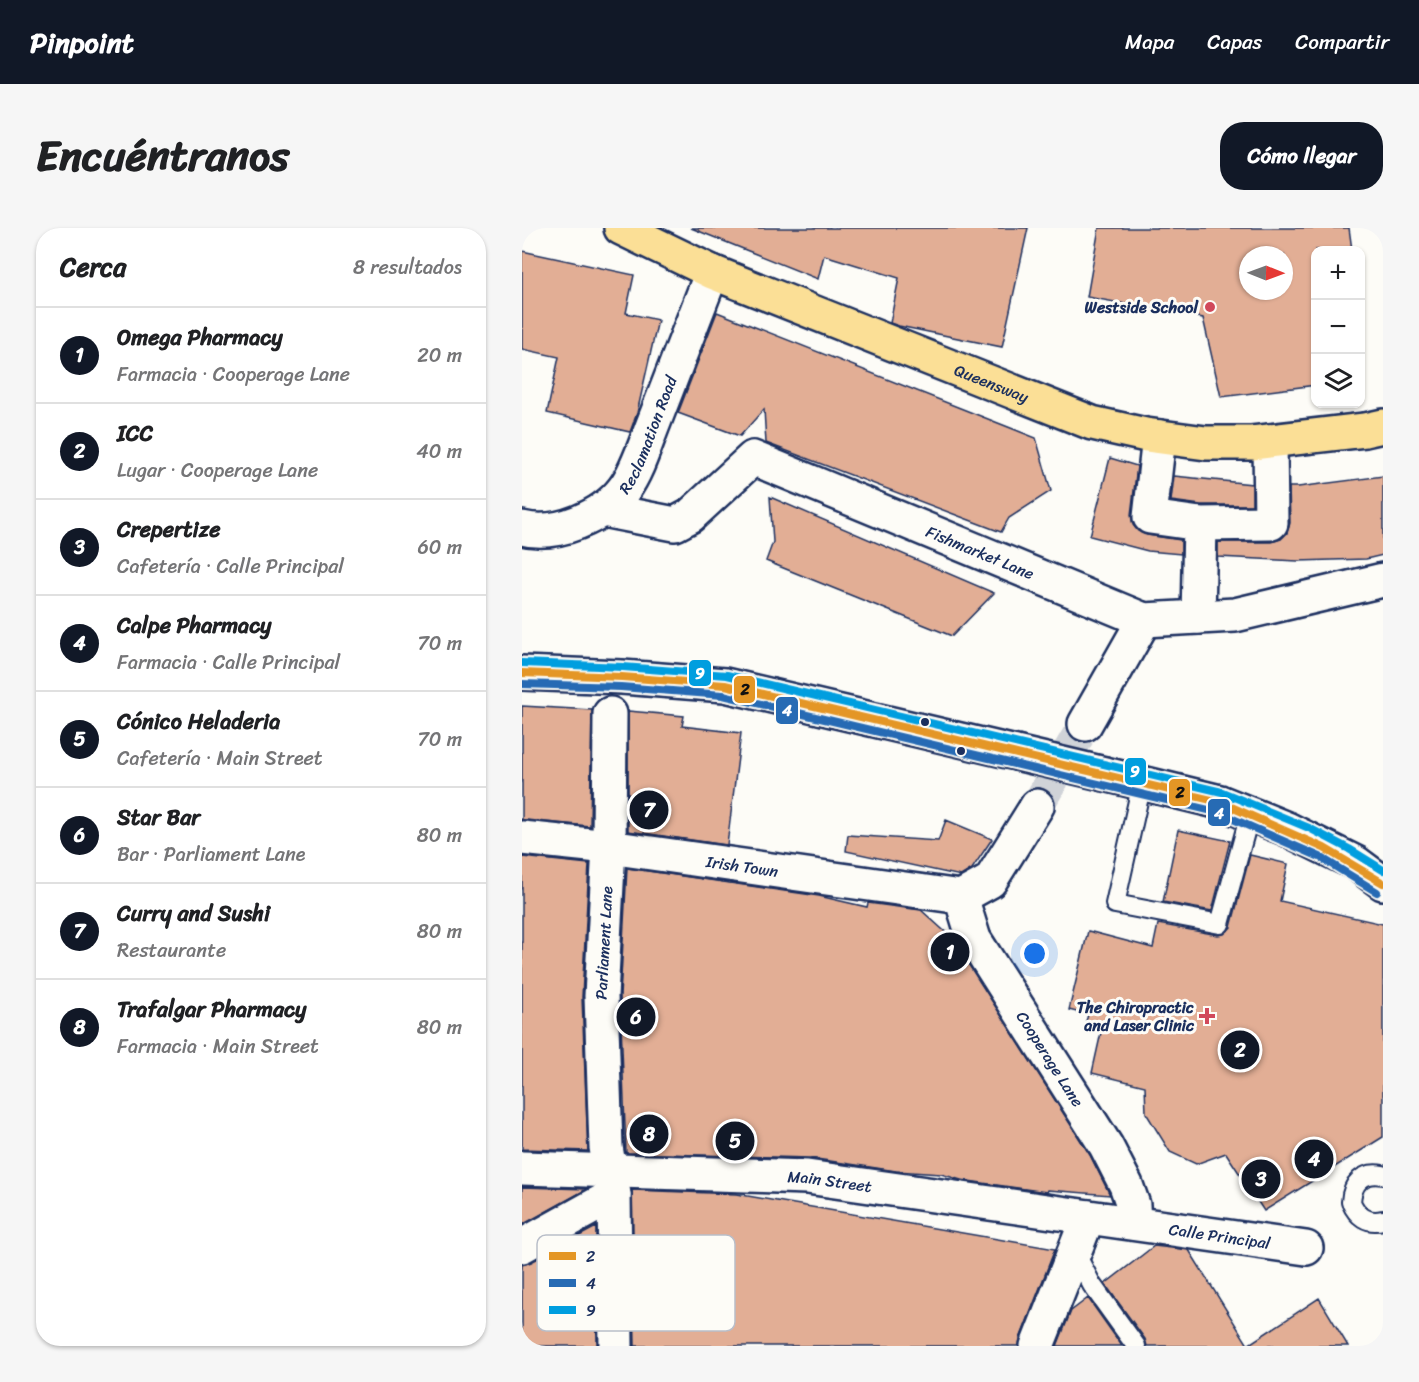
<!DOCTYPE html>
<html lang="es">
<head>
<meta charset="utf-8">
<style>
	:root { --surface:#fff; --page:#f6f6f6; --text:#202124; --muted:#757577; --line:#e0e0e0; --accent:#111827 }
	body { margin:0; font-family:Sriracha,sans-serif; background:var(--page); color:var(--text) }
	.controls { position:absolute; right:18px; top:18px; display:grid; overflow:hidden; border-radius:12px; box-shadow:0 2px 4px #0004 }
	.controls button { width:54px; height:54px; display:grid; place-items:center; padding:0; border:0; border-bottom:2px solid var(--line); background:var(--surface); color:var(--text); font:30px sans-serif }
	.compass { position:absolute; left:717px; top:18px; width:54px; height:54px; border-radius:50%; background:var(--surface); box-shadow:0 2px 4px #0004; rotate:91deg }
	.you { position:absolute; left:513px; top:726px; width:21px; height:21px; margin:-15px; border:4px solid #fff; border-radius:50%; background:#1a73e8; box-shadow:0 0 0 9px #1a73e833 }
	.badge { display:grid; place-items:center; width:39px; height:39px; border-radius:50%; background:var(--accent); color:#fff; font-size:20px; font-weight:700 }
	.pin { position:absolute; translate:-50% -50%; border:3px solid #fff; box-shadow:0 2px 6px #0006 }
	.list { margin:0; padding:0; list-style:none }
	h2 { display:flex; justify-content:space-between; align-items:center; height:78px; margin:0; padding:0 24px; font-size:26px }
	h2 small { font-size:20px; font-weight:400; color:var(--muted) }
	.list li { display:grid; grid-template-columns:39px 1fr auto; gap:18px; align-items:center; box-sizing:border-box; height:96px; padding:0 24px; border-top:2px solid var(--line) }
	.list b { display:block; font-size:22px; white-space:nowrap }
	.list p { margin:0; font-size:20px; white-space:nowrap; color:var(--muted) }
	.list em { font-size:20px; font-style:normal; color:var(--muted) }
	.icon { flex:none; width:33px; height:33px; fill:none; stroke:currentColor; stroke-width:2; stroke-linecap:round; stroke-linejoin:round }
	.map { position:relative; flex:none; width:861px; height:1118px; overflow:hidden; border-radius:24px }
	header { display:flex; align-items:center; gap:36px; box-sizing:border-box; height:84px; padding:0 30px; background:var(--accent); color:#fff }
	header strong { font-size:28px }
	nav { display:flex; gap:33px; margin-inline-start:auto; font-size:21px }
	.intro { display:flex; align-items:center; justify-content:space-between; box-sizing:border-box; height:144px; padding:0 36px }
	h1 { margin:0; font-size:42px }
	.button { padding:15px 27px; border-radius:24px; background:var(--accent); color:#fff; font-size:21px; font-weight:700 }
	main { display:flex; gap:36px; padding:0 36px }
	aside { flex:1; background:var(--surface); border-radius:24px; box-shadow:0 2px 4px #0004 }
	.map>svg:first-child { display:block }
	.building { fill:#e2ae95; stroke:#1b2f5e; stroke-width:1.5; fill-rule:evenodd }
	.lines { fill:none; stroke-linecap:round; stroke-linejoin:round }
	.street-tunnel { stroke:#d0d3d8; stroke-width:33; stroke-dasharray:33 16; stroke-linecap:butt }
	.lane-casing { stroke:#1b2f5e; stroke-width:22 }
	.street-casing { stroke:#1b2f5e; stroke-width:38 }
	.secondary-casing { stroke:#1b2f5e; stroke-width:38 }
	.primary-casing { stroke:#1b2f5e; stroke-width:38 }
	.lane { stroke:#fdfcf7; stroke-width:18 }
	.street { stroke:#fdfcf7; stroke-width:33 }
	.secondary { stroke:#fdfcf7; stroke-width:33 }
	.primary { stroke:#fbdf96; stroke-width:33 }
	.secondary-bridge-casing { stroke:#1b2f5e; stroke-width:38; stroke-linecap:butt }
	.secondary-bridge { stroke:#fdfcf7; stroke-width:33 }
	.bus-1-casing { stroke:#fdfcf7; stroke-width:12 }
	.bus-2-casing { stroke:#fdfcf7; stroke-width:12 }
	.bus-3-casing { stroke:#fdfcf7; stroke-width:12 }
	.bus-1 { stroke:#e49625; stroke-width:8 }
	.bus-2 { stroke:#276bb4; stroke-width:8 }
	.bus-3 { stroke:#009edf; stroke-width:8 }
	.poi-dot { fill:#d1495b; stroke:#fdfcf7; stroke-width:2 }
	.bus-dot { fill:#1b2f5e; stroke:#fdfcf7; stroke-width:2 }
	.labels { text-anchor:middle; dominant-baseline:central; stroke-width:6; stroke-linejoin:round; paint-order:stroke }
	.poi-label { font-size:16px; font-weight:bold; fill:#1b2f5e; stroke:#fdfcf7; text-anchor:end }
	.street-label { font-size:16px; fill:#1b2f5e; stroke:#fdfcf7 }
	.key { fill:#fdfcf7; stroke:#b9bec9; stroke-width:1.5 }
	.key-label { font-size:16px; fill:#1b2f5e }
	.line-badge { stroke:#fdfcf7; stroke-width:2 }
	.badge-label { font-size:16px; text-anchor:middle; font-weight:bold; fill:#fff }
	.pale-badge-label { font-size:16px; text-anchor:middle; font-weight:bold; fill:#111 }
</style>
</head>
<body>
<header>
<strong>Pinpoint</strong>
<nav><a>Mapa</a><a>Capas</a><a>Compartir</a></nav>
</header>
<div class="intro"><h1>Encuéntranos</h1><a class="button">Cómo llegar</a></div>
<main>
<aside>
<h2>Cerca<small>8 resultados</small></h2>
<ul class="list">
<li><span class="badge">1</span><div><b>Omega Pharmacy</b><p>Farmacia · Cooperage Lane</p></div><em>20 m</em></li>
<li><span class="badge">2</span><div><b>ICC</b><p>Lugar · Cooperage Lane</p></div><em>40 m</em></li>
<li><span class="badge">3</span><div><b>Crepertize</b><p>Cafetería · Calle Principal</p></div><em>60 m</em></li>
<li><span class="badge">4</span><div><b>Calpe Pharmacy</b><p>Farmacia · Calle Principal</p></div><em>70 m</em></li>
<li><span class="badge">5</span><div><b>Cónico Heladeria</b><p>Cafetería · Main Street</p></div><em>70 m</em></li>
<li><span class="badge">6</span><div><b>Star Bar</b><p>Bar · Parliament Lane</p></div><em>80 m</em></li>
<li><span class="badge">7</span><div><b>Curry and Sushi</b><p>Restaurante</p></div><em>80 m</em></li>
<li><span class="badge">8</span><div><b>Trafalgar Pharmacy</b><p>Farmacia · Main Street</p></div><em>80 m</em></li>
</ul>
</aside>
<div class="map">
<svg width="861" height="1118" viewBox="0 0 861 1118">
	<rect width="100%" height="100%" fill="#fdfcf7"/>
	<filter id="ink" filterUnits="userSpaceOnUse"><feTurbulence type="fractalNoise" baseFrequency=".0167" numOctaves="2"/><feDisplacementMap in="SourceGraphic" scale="12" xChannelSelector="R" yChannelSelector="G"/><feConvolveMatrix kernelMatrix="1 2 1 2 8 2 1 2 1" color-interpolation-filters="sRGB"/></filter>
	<g filter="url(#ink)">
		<path class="building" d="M169,0H506L480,119L377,98L368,95L377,50L302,27L296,51Z
			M577,0H827L830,22H794V157L699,169L681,90L565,69ZM726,27H762V63H726Z
			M0,23L112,47L104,85L136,92L115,185L108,204L25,185L37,129L0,121Z
			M195,84L514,210L529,263L487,290L479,304L244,215L242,181L218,208L156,185Z
			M588,230L615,238L609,287L611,297L616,303L625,307L659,312V326L626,323L568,308Z
			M652,248L730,256V277H679L649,273Z
			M861,248V327L844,331L776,333L696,329V314H749L759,311L765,305L768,295L767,259H776Z
			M248,269L472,365L430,408L244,333L251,314Z
			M0,478L70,482L68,598L0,592Z
			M106,483L162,488L160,498L219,505L205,617L106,603Z
			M424,592L470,611L450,641L439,648L324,623L326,607L416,613Z
			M656,602L708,613L690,683L641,674Z
			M728,627L766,636L758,673L861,696V909L742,983L704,925L674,936L648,924L624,885L623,858L570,845L580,800L563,796L566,787L547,782L566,703L631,720L636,696L696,707L702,706L709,699Z
			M0,629L67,636L60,769L66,923L0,921Z
			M105,640L297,668L345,679L346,675L399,682L430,710L434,716L568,927L588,967L526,962L525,964L439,952L419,946L374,943L288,930L104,925L98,768Z
			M0,959L65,961L0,997Z
			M110,962L214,966L533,1021L498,1111L497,1118H113Z
			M74,999L75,1118H0V1037L9,1034Z
			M632,1018L667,1022L726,1117L797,1070L826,1118H625L623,1111L583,1056Z
			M566,1070L600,1118H535L549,1083Z"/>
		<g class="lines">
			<path class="street-tunnel" d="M515,578L563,496"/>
			<g class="lane-casing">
				<path id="lane" d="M620,555L593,676L698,696L728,586
					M861,947C841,943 830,955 829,974C835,988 845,996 861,992
					M552,1022L570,1057L614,1118"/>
			</g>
			<g class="street-casing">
				<g id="street">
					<path d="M637,209L628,289L678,296L676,389"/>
					<path id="s1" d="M81,282L153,296L168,288L231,230L622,392L713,387L861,352"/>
					<path d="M678,296L749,295L748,213"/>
					<path id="s2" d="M0,300C34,309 81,289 102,261C115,244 124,214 132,194C151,144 171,94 190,44"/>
					<path d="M88,486L87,619L79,768L84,919L92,967L94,1118"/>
					<path d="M563,496L622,392"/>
					<path id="s3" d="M0,610L87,619L439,669"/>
					<path id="s4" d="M439,669L452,711L584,918L604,957L611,977L612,995"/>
					<path d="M439,669L468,653L515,578"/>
					<path id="s5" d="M0,940L285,949L784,1020"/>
					<path d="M0,1018L92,967"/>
					<path d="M515,1118L566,989"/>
				</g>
			</g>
			<g class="secondary-casing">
				<path id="secondary" d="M0,445L100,449L203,457L494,525
					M583,546L698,574L765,601L834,635L861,655"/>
			</g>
			<g class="primary-casing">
				<g id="primary">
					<path id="s6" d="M99,0L190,44L570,195L624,207L684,215H730L843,202L861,198"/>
				</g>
			</g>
			<use href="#lane" class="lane"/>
			<use href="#street" class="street"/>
			<use href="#secondary" class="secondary"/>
			<use href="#primary" class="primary"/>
			<g class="secondary-bridge-casing">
				<path id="secondary-bridge" d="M494,525L583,546"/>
			</g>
			<use href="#secondary-bridge" class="secondary-bridge"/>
			<g class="bus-1-casing">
				<path id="bus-1" d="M0,445L100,449L203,457L698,574L802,620L861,655"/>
			</g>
			<g class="bus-2-casing">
				<path id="bus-2" d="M0,456L99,459L201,467L695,584L798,629L855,664"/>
			</g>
			<g class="bus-3-casing">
				<path id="bus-3" d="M0,435L101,439L205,447L700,564L787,600L827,621L861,642"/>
			</g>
			<use href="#bus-1" class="bus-1"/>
			<use href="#bus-2" class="bus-2"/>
			<use href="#bus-3" class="bus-3"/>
		</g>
	</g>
	<g class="poi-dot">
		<circle cx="688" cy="79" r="6"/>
		<path d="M682 779h6v6h6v6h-6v6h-6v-6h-6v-6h6z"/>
	</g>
	<g class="bus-dot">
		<circle cx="403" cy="494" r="5"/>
		<circle cx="439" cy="523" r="5"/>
	</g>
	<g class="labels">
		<g class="poi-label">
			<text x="676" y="79">Westside School</text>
			<text x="672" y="779">The Chiropractic<tspan x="672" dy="18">and Laser Clinic</tspan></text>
		</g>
		<g class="street-label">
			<text stroke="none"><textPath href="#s6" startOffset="402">Queensway</textPath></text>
			<text stroke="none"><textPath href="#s2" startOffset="174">Reclamation Road</textPath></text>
			<text stroke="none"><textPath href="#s1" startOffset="422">Fishmarket Lane</textPath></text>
			<text stroke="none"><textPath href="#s3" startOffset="222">Irish Town</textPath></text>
			<text transform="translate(82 715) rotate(-87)">Parliament Lane</text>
			<text stroke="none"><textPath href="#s4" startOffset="186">Cooperage Lane</textPath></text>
			<text stroke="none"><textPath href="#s5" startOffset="308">Main Street</textPath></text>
			<text stroke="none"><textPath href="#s5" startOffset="702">Calle Principal</textPath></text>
		</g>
	</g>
	<rect x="15" y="1007" width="198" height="96" rx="9" class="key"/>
	<rect x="27" y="1024" width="27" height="8" fill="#e49625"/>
	<rect x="27" y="1051" width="27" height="8" fill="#276bb4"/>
	<rect x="27" y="1078" width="27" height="8" fill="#009edf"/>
	<g class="key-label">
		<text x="64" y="1034">2</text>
		<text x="64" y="1061">4</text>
		<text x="64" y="1088">9</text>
	</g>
	<g class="line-badge">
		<rect x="166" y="431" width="24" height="28" rx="6" fill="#009edf"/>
		<rect x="211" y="447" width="23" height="29" rx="6" fill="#e49625"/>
		<rect x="253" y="468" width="24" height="29" rx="6" fill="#276bb4"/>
		<rect x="602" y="529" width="23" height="29" rx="6" fill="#009edf"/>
		<rect x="646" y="550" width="23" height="29" rx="6" fill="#e49625"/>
		<rect x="685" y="570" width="24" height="29" rx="6" fill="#276bb4"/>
	</g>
	<g class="badge-label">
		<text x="178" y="451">9</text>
		<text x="265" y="488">4</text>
		<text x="613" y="549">9</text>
		<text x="697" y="591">4</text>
	</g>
	<g class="pale-badge-label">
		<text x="223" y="467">2</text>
		<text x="658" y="570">2</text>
	</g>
</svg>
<div class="controls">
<button>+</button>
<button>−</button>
<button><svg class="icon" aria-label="layers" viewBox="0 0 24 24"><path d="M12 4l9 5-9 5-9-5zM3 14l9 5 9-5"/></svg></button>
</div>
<svg class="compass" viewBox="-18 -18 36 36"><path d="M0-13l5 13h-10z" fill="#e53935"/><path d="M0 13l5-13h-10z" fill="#757577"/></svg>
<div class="you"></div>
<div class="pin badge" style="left:428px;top:724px">1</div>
<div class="pin badge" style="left:718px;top:822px">2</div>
<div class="pin badge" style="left:739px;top:951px">3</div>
<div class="pin badge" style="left:792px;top:931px">4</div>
<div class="pin badge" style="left:213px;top:913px">5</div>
<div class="pin badge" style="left:114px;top:789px">6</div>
<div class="pin badge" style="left:127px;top:582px">7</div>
<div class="pin badge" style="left:127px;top:906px">8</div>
</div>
</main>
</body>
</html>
